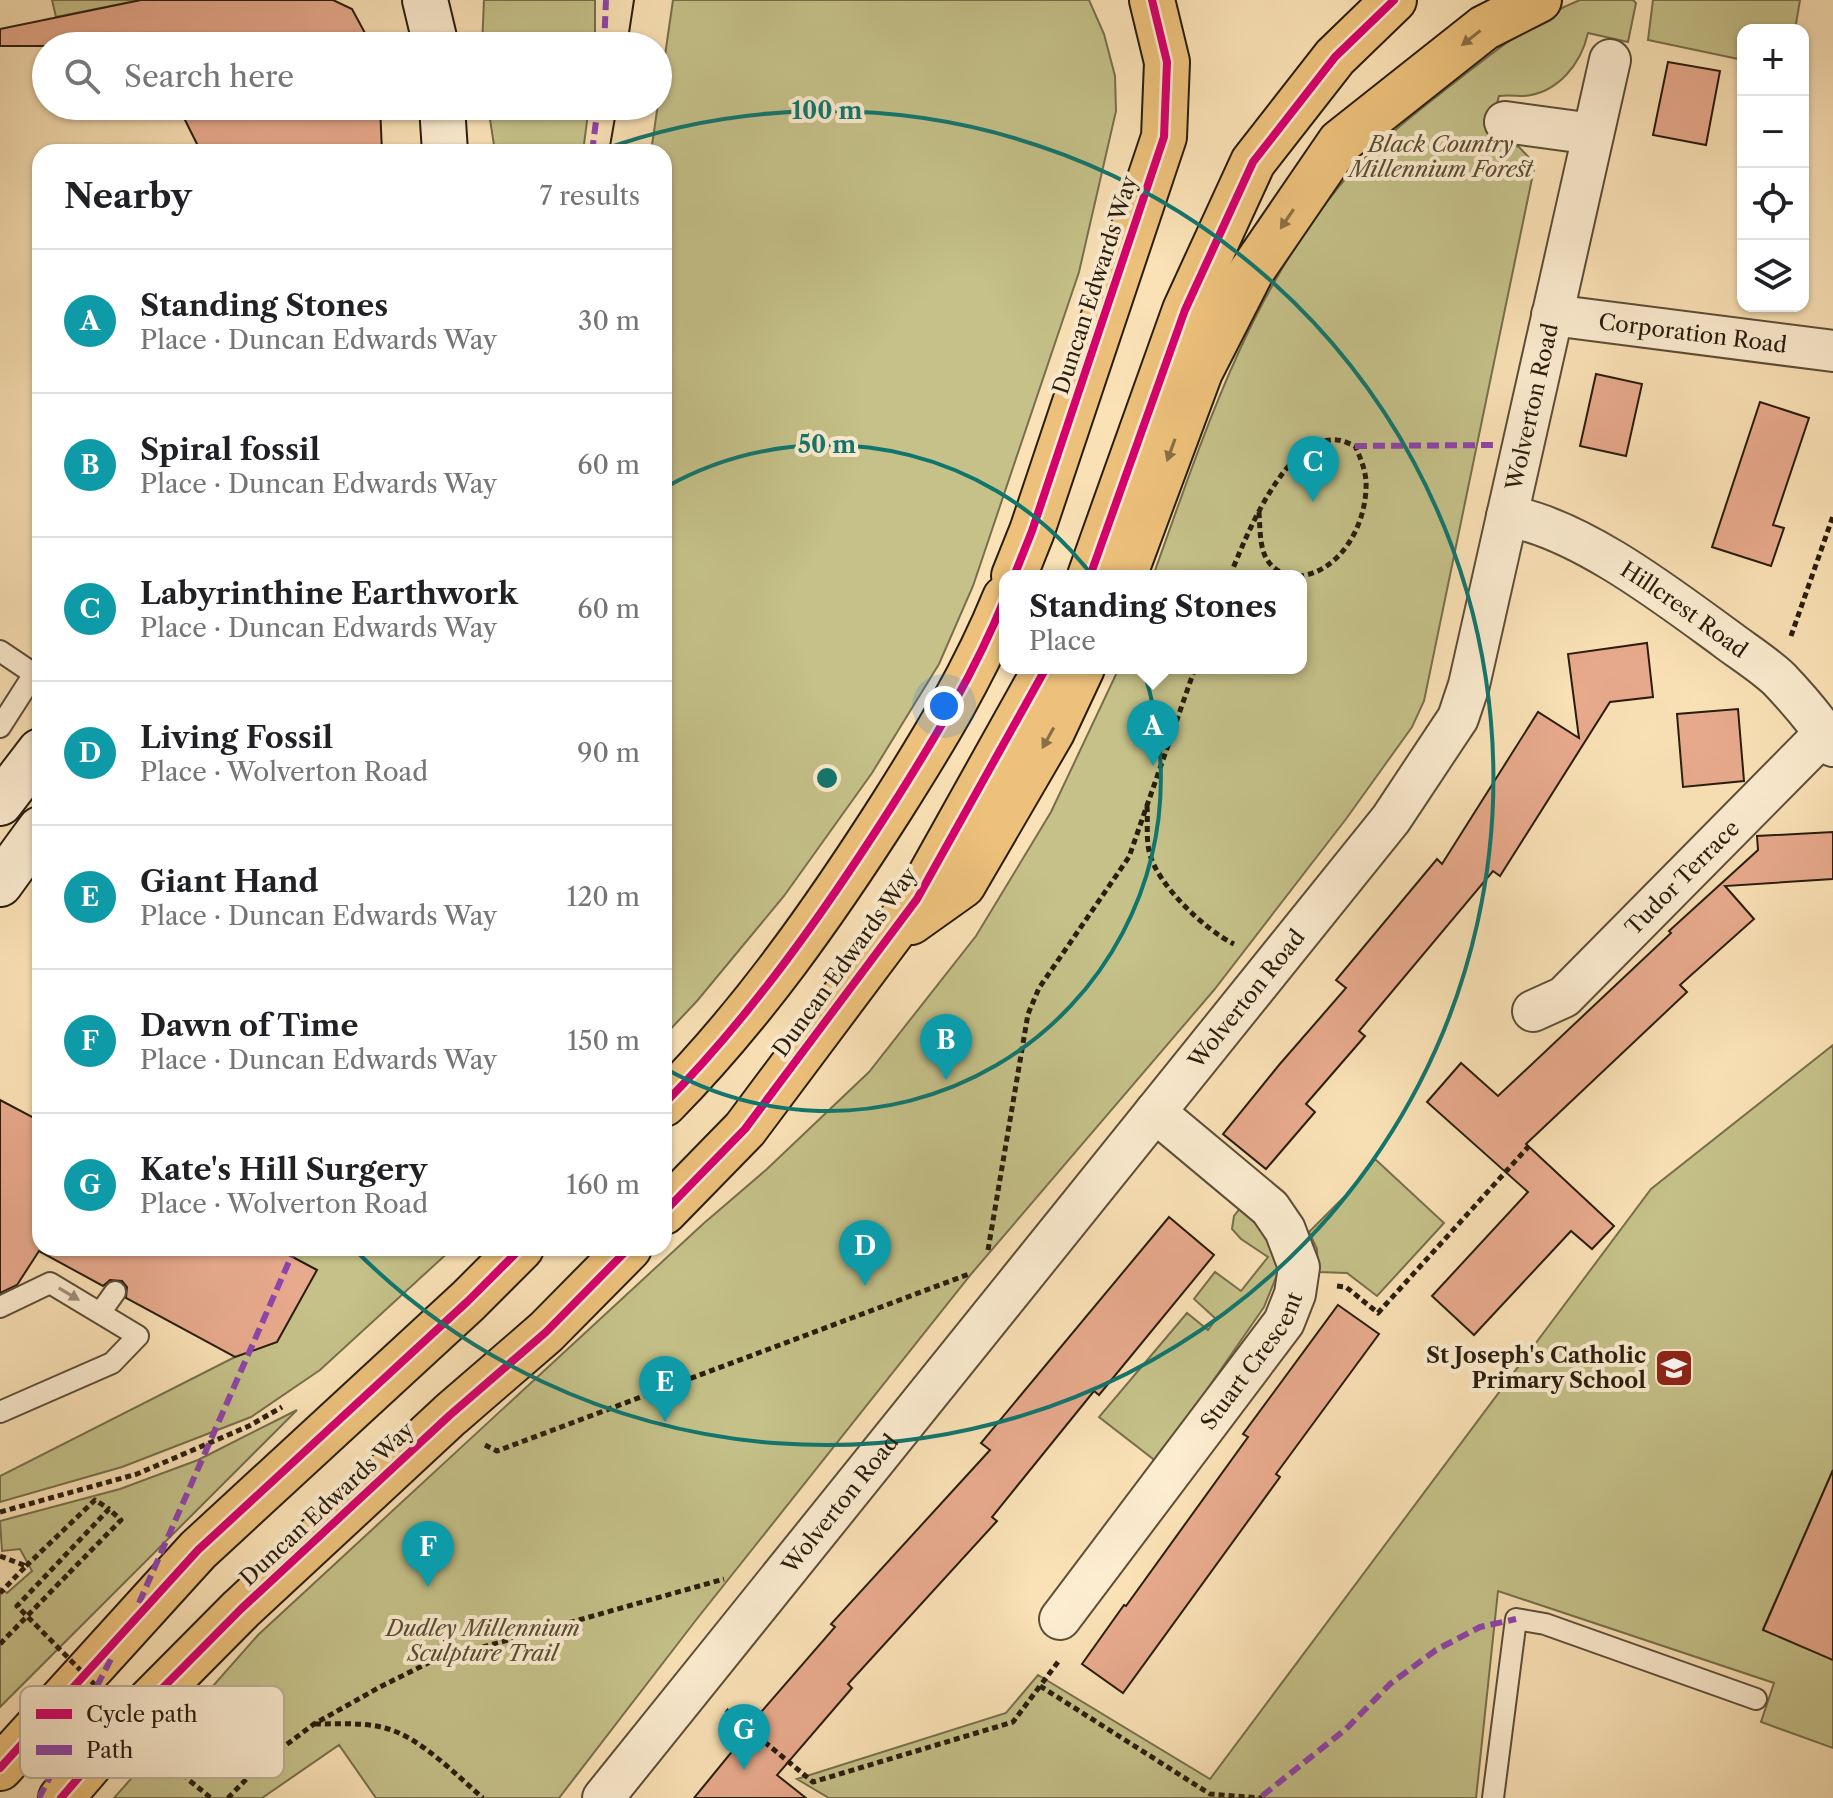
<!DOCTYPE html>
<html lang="en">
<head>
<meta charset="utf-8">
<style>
	:root { --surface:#fff; --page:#f6f6f6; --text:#202124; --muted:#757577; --line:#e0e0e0; --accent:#8f2418 }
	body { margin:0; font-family:"Libre Caslon Text",serif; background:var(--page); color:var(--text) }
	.controls { position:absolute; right:24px; top:24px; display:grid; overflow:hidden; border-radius:16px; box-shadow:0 2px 6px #0004 }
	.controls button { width:72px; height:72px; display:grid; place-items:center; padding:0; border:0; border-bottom:2px solid var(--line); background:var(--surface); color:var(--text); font:40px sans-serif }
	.you { position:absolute; left:944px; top:706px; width:28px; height:28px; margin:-20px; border:6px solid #fff; border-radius:50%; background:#1a73e8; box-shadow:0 0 0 12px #1a73e833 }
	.badge { display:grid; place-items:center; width:52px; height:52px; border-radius:50%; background:var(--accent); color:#fff; font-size:26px; font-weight:700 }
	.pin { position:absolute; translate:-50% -66px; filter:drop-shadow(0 2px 4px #0008) }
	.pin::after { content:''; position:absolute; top:42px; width:28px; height:24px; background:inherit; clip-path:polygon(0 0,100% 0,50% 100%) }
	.popup { position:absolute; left:999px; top:570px; width:308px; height:104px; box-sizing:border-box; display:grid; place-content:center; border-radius:16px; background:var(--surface); filter:drop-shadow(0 2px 6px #0005); font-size:26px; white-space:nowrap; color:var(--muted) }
	.popup b { font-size:30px; color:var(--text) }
	.popup::after { content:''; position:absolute; left:50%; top:100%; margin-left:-16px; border:16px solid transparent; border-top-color:var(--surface) }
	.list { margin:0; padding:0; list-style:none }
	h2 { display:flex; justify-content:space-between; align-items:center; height:104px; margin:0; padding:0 32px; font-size:34px }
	h2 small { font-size:26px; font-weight:400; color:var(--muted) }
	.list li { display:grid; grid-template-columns:52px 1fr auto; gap:24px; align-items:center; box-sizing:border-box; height:144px; padding:0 32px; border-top:2px solid var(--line) }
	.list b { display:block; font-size:30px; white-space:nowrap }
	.list p { margin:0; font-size:26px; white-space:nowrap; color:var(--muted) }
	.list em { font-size:26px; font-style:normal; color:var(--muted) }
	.icon { flex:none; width:44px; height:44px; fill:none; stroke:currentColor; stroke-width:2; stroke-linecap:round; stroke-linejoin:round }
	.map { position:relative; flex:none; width:1833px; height:1798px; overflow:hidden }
	.search { position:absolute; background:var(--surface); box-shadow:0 2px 6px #0004; left:32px; top:32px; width:640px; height:88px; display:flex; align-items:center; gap:20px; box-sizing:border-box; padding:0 28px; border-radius:44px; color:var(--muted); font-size:30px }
	.panel { position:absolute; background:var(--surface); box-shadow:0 2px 6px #0004; left:32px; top:144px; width:640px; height:1112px; border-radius:24px }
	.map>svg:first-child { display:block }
	.green { fill:#c5c189; stroke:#776f4c; stroke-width:2 }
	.building { fill:#e8aa8d; stroke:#291d0e; stroke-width:2 }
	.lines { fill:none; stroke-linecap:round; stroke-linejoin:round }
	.lane-casing { stroke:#5d4e38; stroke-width:24 }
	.street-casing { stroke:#5d4e38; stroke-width:44 }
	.secondary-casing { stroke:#291d0e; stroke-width:48 }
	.highway-casing { stroke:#291d0e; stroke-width:48 }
	.path { stroke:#291d0e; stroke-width:5; stroke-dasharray:6 4; stroke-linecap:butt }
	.lane { stroke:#fcecd0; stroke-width:20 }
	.street { stroke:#fcecd0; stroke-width:40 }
	.secondary { stroke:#fcecd0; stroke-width:44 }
	.highway { stroke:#edc17b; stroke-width:44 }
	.tram { stroke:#291d0e; stroke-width:2 }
	.path-bridge { stroke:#291d0e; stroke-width:5; stroke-dasharray:6 4; stroke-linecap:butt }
	.quiet { stroke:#8e44ad; stroke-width:6; stroke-dasharray:12 6; stroke-linecap:butt }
	.cycleway-casing { stroke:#fcecd0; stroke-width:13 }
	.cycleway { stroke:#d6006c; stroke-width:8 }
	.oneway { fill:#8b6f44 }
	.oneway2 { fill:#9d8f79 }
	.ring { fill:none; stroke:#0f766e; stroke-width:4 }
	.labels { text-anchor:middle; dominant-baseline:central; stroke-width:8; stroke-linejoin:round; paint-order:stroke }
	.park-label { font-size:22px; font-style:italic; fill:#584e33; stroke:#fcecd0 }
	.street-label { font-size:22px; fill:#291d0e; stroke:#fcecd0 }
	.poi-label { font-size:22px; font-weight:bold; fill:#291d0e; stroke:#fcecd0; text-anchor:end }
	.key { fill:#fcecd0; stroke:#bdae96; stroke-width:2 }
	.key-label { font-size:22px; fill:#291d0e }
	.centre { fill:#0f766e; stroke:#fcecd0; stroke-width:4 }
	.ring-label { font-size:24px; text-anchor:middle; font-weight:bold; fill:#0f766e; stroke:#fcecd0; stroke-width:8; stroke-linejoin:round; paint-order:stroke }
</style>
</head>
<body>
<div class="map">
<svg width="1833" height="1798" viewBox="0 0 1833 1798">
	<rect width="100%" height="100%" fill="#fae2b6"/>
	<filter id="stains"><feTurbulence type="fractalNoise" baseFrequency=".0025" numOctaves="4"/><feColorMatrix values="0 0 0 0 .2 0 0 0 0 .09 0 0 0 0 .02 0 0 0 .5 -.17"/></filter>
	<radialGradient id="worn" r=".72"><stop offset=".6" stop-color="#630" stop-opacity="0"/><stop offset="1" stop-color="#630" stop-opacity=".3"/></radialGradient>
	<path class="green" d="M52,0H141L56,17Z
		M484,0H595V46H482Z
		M673,0H1089L1104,34L1115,76L1116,111L1079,272L973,586L939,664L872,773L784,896L697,1001L664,1036V152H651Z
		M1580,0H1633L1636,3L1628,42L1588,33C1581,64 1558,93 1524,96C1516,96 1507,95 1499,96L1488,137L1519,147L1535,164L1424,701L1412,727L1346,819L1214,990L972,1273L696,1620L559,1798H376L339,1745L262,1798H114L258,1635L703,1224L767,1169L869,1072L976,936L1051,812L1119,668H1301V576H1153C1202,440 1247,297 1341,184C1374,145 1414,114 1454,83C1493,53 1534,18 1580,0Z
		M1653,0H1800L1795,30H1743V60L1648,40Z
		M488,106H589L583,152H495Z
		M1833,1045V1470L1763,1629L1833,1660V1748L1761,1722L1774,1683L1498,1591L1476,1798H829L797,1779L1006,1713L1038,1675L1210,1779L1651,1189Z
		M1375,1159L1444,1223L1377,1296L1347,1273L1318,1272L1317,1249L1309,1232L1346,1195Z
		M1242,1206L1271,1235L1279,1270L1264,1307L1157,1462L1099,1417L1187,1313L1208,1330L1216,1319L1194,1299L1215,1272L1241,1291L1268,1257L1241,1239L1232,1229L1234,1216Z
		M276,1248H453L320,1370L251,1417L122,1467L0,1502V1476L235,1357L277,1342L316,1271Z
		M297,1410L0,1707V1588L7,1593L32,1571L20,1549L2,1551L0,1521L120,1489L198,1460Z"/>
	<path class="building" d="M141,0H333L352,9L372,46H0V29Z
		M1668,62L1720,71L1706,145L1653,135Z
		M178,106H380L382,152H201Z
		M1596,374L1642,384L1626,456L1580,446Z
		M1760,402L1809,418L1773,525L1784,528L1771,566L1712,547Z
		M1647,643L1653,697L1610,702L1500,876L1493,871L1359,1031L1365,1036L1306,1104L1315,1112L1266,1169L1223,1134L1279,1065L1346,988L1336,980L1437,859L1442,864L1538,712L1579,738L1568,654Z
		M1738,709L1744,781L1683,787L1677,714Z
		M1833,832V879L1725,886L1754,919L1680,985L1687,992L1526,1144L1614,1226L1592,1249L1571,1231L1474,1335L1432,1296L1528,1192L1427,1102L1461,1063L1498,1096L1671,933L1669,931L1758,850L1757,836Z
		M0,1100L40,1121V1248H276L317,1270L277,1342L235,1357L126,1298L127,1287L122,1281L110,1280L103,1286L39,1251L17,1285L0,1293Z
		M1169,1217L1214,1255L1099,1395L1094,1391L992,1517L997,1521L848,1684L852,1688L777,1775L806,1798H694L757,1721L755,1719L835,1627L831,1624L990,1450L981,1443Z
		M1338,1305L1379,1334L1276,1474L1280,1477L1123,1693L1082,1664L1124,1605L1126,1606L1248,1437L1243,1434Z
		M1833,1470V1660L1763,1630Z"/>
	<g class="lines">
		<g class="lane-casing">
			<path id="lane" d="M0,651L40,678
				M0,727L34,674
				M0,1307L50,1283L138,1336L112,1363L0,1412
				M100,1313L115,1292
				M1493,1798L1516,1619L1545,1624L1756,1699"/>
		</g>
		<g class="street-casing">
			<g id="street">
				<path d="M1505,122L1593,134"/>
				<path id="s1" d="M1552,315L1833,351"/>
				<path id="s2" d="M1507,516C1579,528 1666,595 1725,638C1742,651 1763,664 1779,679C1798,699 1818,722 1833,746"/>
				<path id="s3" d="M1533,1011L1564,997L1825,733"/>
				<path id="s4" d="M1060,1619L1284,1322L1295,1294L1299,1267L1285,1230L1270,1208L1155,1112"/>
				<path id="s5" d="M603,1798L1391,819L1458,718L1469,685L1610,60"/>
			</g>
		</g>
		<g class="secondary-casing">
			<path id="secondary" d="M425,0L436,46
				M442,106L445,152
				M0,803L40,751
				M0,884L40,829"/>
		</g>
		<g class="highway-casing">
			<path id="highway" d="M1014,576L1032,531L1164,137L1167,62L1152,0
				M1090,576L1185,310L1253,162L1335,57L1394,0
				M1124,576L1200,372L1251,272L1340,142L1484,28L1539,0
				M911,922L963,885L1052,732L1082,668
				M664,1104C752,1015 825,911 892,806C935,738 975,672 1005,598
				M664,1212L745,1129L917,899L1046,668
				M0,1768L198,1550L468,1301L521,1248
				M61,1798L110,1741L241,1609L450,1415L546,1332L629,1248"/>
		</g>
		<path class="path" d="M1259,512C1261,541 1258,566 1290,576
			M1230,576C1245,538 1286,435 1337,440C1342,440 1350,444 1355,446C1361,459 1367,473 1366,488C1365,526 1341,570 1301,576
			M1791,636L1833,516
			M1147,806C1148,821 1146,837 1149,851C1156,884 1205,930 1234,944
			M988,1250L1028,1014L1039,988L1129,857L1195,668
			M1337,1286L1346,1287L1378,1313L1529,1146
			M485,1445L497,1451L969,1274
			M0,1512L137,1474L249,1426L282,1407
			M0,1556L26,1566L0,1593
			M26,1566L95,1500L109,1509
			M0,1644L69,1573
			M1058,1662L1040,1686L1210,1794L1262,1798
			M726,1710L813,1782L1013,1722L1040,1686
			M315,1724C338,1724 363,1722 385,1728C420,1737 456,1775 483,1798
			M190,1781L211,1798
			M228,1798L262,1763L314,1724L380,1687L430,1662L724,1579"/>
		<use href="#lane" class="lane"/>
		<use href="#street" class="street"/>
		<use href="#secondary" class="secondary"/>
		<use href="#highway" class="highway"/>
		<path class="tram" d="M627,46L634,0
			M609,152L617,106"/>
		<path class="path-bridge" d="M69,1573L121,1520L109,1509L17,1606L190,1781"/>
		<path class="quiet" d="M604,46L606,0
			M592,152L598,106
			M1355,446L1493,445
			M139,1603L295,1248
			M1262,1796L1346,1729L1390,1684L1436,1650L1480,1627L1516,1619
			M39,1798L112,1657"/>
		<g class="cycleway-casing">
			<path id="cycleway" d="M1014,576L1032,531L1164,137L1167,62L1152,0
				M1090,576L1185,310L1253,162L1335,57L1394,0
				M664,1104C752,1015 825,911 892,806C935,738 975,672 1005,598
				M664,1212L745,1129L917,899L1046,668
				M0,1768L198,1550L468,1301L521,1248
				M61,1798L110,1741L241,1609L450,1415L546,1332L629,1248"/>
		</g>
		<use href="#cycleway" class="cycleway"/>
	</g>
	<defs><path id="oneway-solid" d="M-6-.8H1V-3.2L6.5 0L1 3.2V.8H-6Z" transform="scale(2)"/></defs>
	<g class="oneway">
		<use href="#oneway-solid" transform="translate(1471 38) rotate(142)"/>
		<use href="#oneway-solid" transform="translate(1287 219) rotate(124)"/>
		<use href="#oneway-solid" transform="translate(1171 450) rotate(110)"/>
		<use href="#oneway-solid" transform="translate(1048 738) rotate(119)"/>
	</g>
	<use class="oneway2" href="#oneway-solid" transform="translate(69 1294) rotate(31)"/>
	<g class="ring">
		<path d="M666 487A333 333 0 1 1 666 1069"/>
		<path d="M599 151A667 667 0 1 1 355 1250"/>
	</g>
	<defs>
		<g id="school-square" transform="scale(2)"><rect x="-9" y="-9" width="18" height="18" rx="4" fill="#8f2418" stroke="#fcecd0"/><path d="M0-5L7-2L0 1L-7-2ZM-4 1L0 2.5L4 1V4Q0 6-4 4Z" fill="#fff"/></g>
	</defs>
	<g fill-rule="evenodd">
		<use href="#school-square" x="1674" y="1368"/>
	</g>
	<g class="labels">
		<g class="park-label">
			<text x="1441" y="144">Black Country<tspan x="1441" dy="25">Millennium Forest</tspan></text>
			<text x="483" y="1628">Dudley Millennium<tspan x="483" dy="25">Sculpture Trail</tspan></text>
		</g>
		<g class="street-label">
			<text transform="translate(1095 285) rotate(-72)">Duncan Edwards Way</text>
			<text stroke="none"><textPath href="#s1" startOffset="142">Corporation Road</textPath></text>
			<text stroke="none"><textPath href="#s5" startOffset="1698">Wolverton Road</textPath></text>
			<text stroke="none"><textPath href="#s2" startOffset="202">Hillcrest Road</textPath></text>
			<text stroke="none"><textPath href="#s3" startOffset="202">Tudor Terrace</textPath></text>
			<text transform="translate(845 962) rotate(-54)">Duncan Edwards Way</text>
			<text stroke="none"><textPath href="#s5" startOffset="1026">Wolverton Road</textPath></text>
			<text stroke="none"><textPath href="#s4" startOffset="322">Stuart Crescent</textPath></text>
			<text stroke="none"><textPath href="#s5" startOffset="378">Wolverton Road</textPath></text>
			<text transform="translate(327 1504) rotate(-43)">Duncan Edwards Way</text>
		</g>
		<g class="poi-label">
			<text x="1646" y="1355">St Joseph's Catholic<tspan x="1646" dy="25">Primary School</tspan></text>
		</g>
	</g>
	<rect x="20" y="1686" width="264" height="92" rx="12" class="key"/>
	<rect x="36" y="1709" width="36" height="10" fill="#d6006c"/>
	<rect x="36" y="1745" width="36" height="10" fill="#8e44ad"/>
	<g class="key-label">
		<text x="86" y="1722">Cycle path</text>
		<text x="86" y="1758">Path</text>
	</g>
	<circle cx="827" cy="778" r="12" class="centre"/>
	<g class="ring-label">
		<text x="827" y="119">100 m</text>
		<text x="827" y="453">50 m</text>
	</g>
	<rect width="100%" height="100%" filter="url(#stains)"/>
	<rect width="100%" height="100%" fill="url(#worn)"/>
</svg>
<div class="controls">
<button>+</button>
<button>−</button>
<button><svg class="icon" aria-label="locate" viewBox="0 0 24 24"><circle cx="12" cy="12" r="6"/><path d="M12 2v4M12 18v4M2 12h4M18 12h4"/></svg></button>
<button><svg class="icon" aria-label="layers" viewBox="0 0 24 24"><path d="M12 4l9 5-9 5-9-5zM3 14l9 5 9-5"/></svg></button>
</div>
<div class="you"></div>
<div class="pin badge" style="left:1153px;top:766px;background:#0f9aa8">A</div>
<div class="popup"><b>Standing Stones</b>Place</div>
<div class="pin badge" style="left:946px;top:1080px;background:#0f9aa8">B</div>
<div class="pin badge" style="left:1313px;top:502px;background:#0f9aa8">C</div>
<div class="pin badge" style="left:865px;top:1286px;background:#0f9aa8">D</div>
<div class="pin badge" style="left:665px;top:1422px;background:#0f9aa8">E</div>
<div class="pin badge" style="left:428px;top:1587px;background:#0f9aa8">F</div>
<div class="pin badge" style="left:744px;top:1770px;background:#0f9aa8">G</div>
<div class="search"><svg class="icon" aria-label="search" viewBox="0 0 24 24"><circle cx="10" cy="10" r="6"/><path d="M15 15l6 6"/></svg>Search here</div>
<section class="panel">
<h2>Nearby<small>7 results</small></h2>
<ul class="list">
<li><span class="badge" style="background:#0f9aa8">A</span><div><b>Standing Stones</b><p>Place · Duncan Edwards Way</p></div><em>30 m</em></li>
<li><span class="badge" style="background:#0f9aa8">B</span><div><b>Spiral fossil</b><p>Place · Duncan Edwards Way</p></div><em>60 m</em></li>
<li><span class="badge" style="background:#0f9aa8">C</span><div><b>Labyrinthine Earthwork</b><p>Place · Duncan Edwards Way</p></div><em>60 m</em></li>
<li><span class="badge" style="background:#0f9aa8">D</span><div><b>Living Fossil</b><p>Place · Wolverton Road</p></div><em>90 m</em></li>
<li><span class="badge" style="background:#0f9aa8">E</span><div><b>Giant Hand</b><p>Place · Duncan Edwards Way</p></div><em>120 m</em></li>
<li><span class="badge" style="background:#0f9aa8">F</span><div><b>Dawn of Time</b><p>Place · Duncan Edwards Way</p></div><em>150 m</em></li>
<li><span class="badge" style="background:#0f9aa8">G</span><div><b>Kate's Hill Surgery</b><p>Place · Wolverton Road</p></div><em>160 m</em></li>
</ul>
</section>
</div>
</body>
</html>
